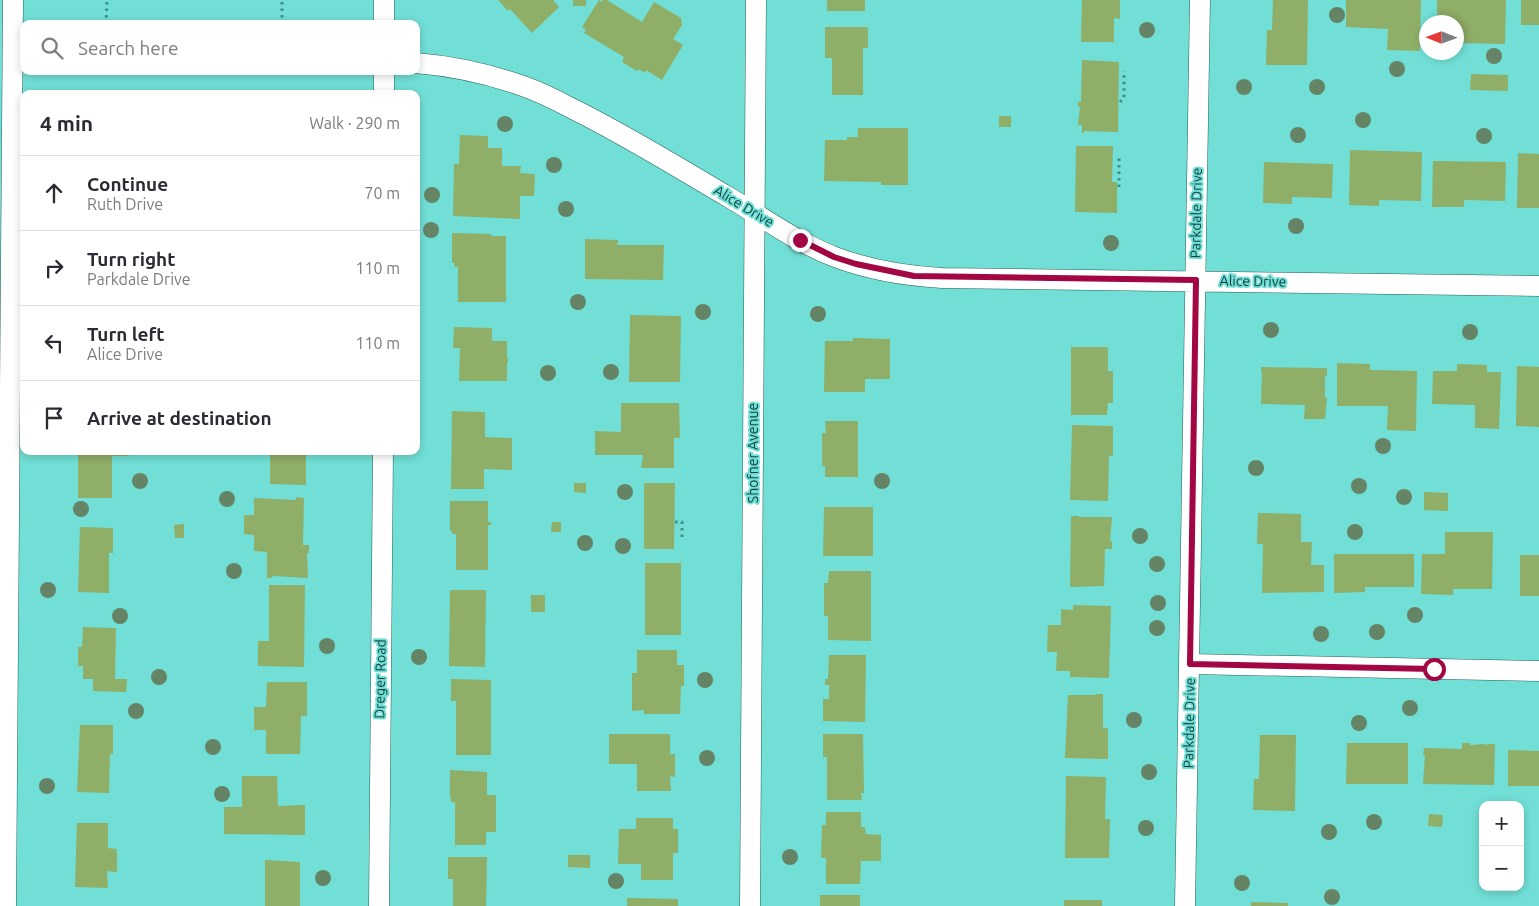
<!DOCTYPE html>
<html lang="en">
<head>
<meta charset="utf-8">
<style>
	:root { --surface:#fff; --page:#f2f2f3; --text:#2b2b33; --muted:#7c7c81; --line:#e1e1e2 }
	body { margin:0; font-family:Ubuntu,sans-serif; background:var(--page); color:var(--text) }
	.controls { position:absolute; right:15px; bottom:15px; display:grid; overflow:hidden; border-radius:10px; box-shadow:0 2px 8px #0003 }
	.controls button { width:45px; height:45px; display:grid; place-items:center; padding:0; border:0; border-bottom:1px solid var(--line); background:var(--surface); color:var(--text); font:25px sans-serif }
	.compass { position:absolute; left:1419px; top:15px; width:45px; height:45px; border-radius:50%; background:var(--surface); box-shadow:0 2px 8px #0003; rotate:271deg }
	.stop { position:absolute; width:15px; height:15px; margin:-11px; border:4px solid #a20643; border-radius:50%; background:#fff }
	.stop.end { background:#a20643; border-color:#fff; box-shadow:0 1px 5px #0008 }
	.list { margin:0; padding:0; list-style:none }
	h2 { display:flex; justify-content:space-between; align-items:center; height:65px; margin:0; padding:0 20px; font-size:21px }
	h2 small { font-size:16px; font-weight:400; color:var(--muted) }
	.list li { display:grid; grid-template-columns:32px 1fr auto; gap:15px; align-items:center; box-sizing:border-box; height:75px; padding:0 20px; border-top:1px solid var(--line) }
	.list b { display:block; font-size:19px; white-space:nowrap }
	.list p { margin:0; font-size:16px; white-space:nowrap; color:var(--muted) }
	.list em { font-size:16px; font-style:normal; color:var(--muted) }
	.icon { flex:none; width:28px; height:28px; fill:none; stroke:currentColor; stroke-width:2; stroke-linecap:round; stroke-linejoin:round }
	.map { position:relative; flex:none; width:1539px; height:906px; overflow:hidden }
	.search { position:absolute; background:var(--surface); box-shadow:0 2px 8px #0003; left:20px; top:20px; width:400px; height:55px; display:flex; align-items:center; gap:12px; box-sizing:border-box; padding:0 18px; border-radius:10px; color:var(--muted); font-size:19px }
	.panel { position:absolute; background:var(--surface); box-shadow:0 2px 8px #0003; left:20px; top:90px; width:400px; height:365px; border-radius:10px }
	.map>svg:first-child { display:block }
	.building { fill:#8fae68 }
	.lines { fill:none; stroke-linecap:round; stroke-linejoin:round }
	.minor-casing { stroke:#245f5b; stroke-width:21 }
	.path { stroke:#408f89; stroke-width:3; stroke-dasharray:2.5 4; stroke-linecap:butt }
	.minor { stroke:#fff; stroke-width:20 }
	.tree { fill:#658365 }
	.route { stroke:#a20643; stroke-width:6 }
	.labels { text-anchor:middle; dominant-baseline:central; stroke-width:4; stroke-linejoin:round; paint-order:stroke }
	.street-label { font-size:14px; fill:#0e3f3c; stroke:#71dfd6 }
</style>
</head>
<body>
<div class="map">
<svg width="1539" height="906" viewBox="0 0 1539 906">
	<rect width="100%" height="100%" fill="#71dfd6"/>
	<path class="building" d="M498,0H553L559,7L532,33L510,9L508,11Z
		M573,0H586V6H573Z
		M599,0L602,2L603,0H607L642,22L654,2L681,18L682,25L673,39L683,45L662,80L646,70L645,73L639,69L637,71L622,62L624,57L584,33L586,30L582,27Z
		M827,0H865V11H827Z
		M1082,0H1120V19L1114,18V42H1081Z
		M1273,0H1308L1307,65H1266L1267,30H1272Z
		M1346,0H1421L1420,51L1387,50L1388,29L1346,27Z
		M1437,0H1506L1505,44L1456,43V22L1437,20Z
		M1521,0H1539V25H1521Z
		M825,27H868V48H863V95H832V58H825Z
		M1082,60L1119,62L1118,132L1084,131V133H1082V125H1078L1080,107H1078V102H1081Z
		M1471,74L1508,75V91L1470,90Z
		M999,116H1011V127H999Z
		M858,128H908V185H881V182L824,181L825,140H847V137H858Z
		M460,135L488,136V148H502V166H521L520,173L535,174L534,196H520V219L453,216L454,164H459Z
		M1076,146H1113L1112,182H1117V213L1075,212Z
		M1350,150L1422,152L1421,201L1379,200V206L1349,205Z
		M1518,153L1539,154V208H1517Z
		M1433,161L1506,162L1505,201L1464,200V207H1432Z
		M1264,162L1333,164L1332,198L1292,197V204L1263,203Z
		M452,233L491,234V236H506V302H458V267H454L455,263H452Z
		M585,239L618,240L617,245H664L663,280L585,279Z
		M630,315L681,316L680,382H629Z
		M454,327L492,328V341H507V358H508V363H507V381H459L460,348H453Z
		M853,338L890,339V379H865V392H824L825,341H853Z
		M1071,347H1108V371H1113V403H1108L1107,415H1071Z
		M1337,363L1370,364V370L1417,371L1416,431L1387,430L1388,406H1337Z
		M1457,364L1487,365V372H1501L1499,429L1475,428V405L1432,404L1433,371H1457Z
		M1517,366L1539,367V427L1516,426Z
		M1261,367L1327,368V376H1325V398H1327L1325,419H1304L1305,405L1261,404L1262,372H1261Z
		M621,403H679L680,438H674V468H641L643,455H595V431L621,432Z
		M452,411L485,412V437L512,438V470L484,469V489H451Z
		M825,421H858V477H825V466H822V433H826Z
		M1072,425L1113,426V456H1109L1108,501L1070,500Z
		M78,451H129V456H112V498H78Z
		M264,451H306V485L270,484V455H264Z
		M574,483H586V493L574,492Z
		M644,483H675L674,549H644Z
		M1424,492L1448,493V511L1424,510Z
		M296,497L304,498L303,545H309V553H307L308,578L272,576V578H267V552L254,551V535L244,534V515H254V498L296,500Z
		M450,501H488V522H491V525H488V570H456V534H452V531H450Z
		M824,507H873V556H823Z
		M1258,513L1301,514V542H1312L1311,565H1324V592L1262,593L1263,544H1257Z
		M1071,516H1079V517H1112L1110,541H1112V549H1105L1104,586L1070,587Z
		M552,522H561V532H551Z
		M184,524V538H175L174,525Z
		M80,527L113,528V553H109V593L78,592Z
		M1445,532H1493L1492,589H1453V595L1421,594L1422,554H1445Z
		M1334,554H1414V587H1365V592L1334,593Z
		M1520,555H1539V596H1520Z
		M645,563H681V635H645Z
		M829,571H871V641L828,640V616H824V583H828Z
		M269,585H305L304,667L258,666V641H269Z
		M450,590H486L485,667L449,666Z
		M531,595H545V612H531Z
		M1073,605L1111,606L1109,678L1070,677V671H1056L1057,652H1047L1048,625H1061V609L1073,610Z
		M83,627L116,628L115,679H127L126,692L93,691V679H83V666H78V647H82Z
		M637,650H677V665H684V686H681L680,714H644V710L632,711V673H637Z
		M829,655H866L865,722L823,721V699H829V685H825V679H828Z
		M451,679L491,680V755H456V701H451Z
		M267,682H307V716H301L300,754H266V730H254V707H266Z
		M1096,694H1103V728H1108V759L1065,758L1068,695H1096Z
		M80,725H113V754H110L109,793L77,792Z
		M609,734H670V754H675V777L670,776L671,791H637V764H609Z
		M823,734H863L864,793H861L862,800H827V757H823Z
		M1260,735H1296L1295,811L1253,810L1254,779H1259Z
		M1347,743H1408V784H1346Z
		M1462,743H1470V745L1484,744L1487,745L1488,744H1495L1494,785L1423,784L1425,755H1423L1424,748L1462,749Z
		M1508,750L1539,751V786H1508Z
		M450,770L487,772V795H496V832H486V845H455V802H451V798H450Z
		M242,776H277L278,806L305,805V835L224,834V807H242Z
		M1066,776L1106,777L1105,819H1110L1109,858H1065Z
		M826,812H861V827H865L866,834L881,835V861H861L860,884H826V858H821L822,825H826Z
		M1429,814L1443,815L1442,827L1428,826Z
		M636,818H673V829H678V853H673V880H641V864H618L619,829H636Z
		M77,823H108V848L117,849V872L107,871L108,888L75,887Z
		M568,855H590V868L568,867Z
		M448,857H487L486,906H453V879H448Z
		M265,860L300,862V906H265Z
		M820,895H860V906H820Z
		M627,898L678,899V906H627Z
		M1064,900H1102V906H1064Z
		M1251,902L1288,903V906H1251Z"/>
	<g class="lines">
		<g class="minor-casing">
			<path id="minor" d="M384,24V0
				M416,63C452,66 489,74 523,86C540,92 556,100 571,108C626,135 677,167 730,198C764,218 798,243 835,257C869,270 906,276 942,278L1539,286
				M384,94V71
				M1190,664L1539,671
				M6,906L13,0
				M379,906L383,451
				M750,906L756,0
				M1185,906L1200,0"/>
		</g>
		<path class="path" d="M106,24L107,0
			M282,24V0
			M1120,102L1124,98V71
			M1119,187V157
			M675,522H682V541"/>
		<use href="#minor" class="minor"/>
	</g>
	<g class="tree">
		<circle cx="1337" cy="15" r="8"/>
		<circle cx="1147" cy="30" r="8"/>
		<circle cx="1494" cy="56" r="8"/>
		<circle cx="1397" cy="69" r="8"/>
		<circle cx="1244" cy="87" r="8"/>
		<circle cx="1317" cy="87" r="8"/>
		<circle cx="1363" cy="120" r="8"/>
		<circle cx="505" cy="124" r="8"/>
		<circle cx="1298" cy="135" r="8"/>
		<circle cx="1484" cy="136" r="8"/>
		<circle cx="554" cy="165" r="8"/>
		<circle cx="432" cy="195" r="8"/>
		<circle cx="566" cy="209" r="8"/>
		<circle cx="1296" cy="226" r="8"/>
		<circle cx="431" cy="230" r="8"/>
		<circle cx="1111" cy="243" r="8"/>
		<circle cx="578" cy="302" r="8"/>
		<circle cx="703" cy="312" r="8"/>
		<circle cx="818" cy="314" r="8"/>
		<circle cx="1271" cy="330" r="8"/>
		<circle cx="1470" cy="332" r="8"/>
		<circle cx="611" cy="372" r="8"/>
		<circle cx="548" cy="373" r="8"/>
		<circle cx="1383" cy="446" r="8"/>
		<circle cx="1256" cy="468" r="8"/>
		<circle cx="140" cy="481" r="8"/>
		<circle cx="882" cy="481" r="8"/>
		<circle cx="1359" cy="486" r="8"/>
		<circle cx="625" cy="492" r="8"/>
		<circle cx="1404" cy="497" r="8"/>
		<circle cx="227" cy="499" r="8"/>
		<circle cx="81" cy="509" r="8"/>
		<circle cx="1355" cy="532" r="8"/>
		<circle cx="1140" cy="536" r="8"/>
		<circle cx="585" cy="543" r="8"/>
		<circle cx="623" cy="546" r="8"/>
		<circle cx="1157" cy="564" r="8"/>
		<circle cx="234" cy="571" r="8"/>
		<circle cx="48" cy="590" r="8"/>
		<circle cx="1158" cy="603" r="8"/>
		<circle cx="1415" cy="615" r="8"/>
		<circle cx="120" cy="616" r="8"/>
		<circle cx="1157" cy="628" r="8"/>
		<circle cx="1377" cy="632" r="8"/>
		<circle cx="1321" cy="634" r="8"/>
		<circle cx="327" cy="646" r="8"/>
		<circle cx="419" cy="657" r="8"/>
		<circle cx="159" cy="677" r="8"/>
		<circle cx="705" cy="680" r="8"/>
		<circle cx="1410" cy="708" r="8"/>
		<circle cx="136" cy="711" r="8"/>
		<circle cx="1134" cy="720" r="8"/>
		<circle cx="1359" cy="723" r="8"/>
		<circle cx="213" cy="747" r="8"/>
		<circle cx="707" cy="758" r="8"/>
		<circle cx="1149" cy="772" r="8"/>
		<circle cx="47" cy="786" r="8"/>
		<circle cx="222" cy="794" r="8"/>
		<circle cx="1374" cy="822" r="8"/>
		<circle cx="1146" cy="828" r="8"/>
		<circle cx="1329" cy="832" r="8"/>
		<circle cx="790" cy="857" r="8"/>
		<circle cx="323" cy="878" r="8"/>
		<circle cx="616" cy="881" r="8"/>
		<circle cx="1242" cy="883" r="8"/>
		<circle cx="1332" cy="897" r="8"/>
	</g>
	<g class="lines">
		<path class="route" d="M800,240L834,257L856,264L914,276L1196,280L1190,664L1434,669"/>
	</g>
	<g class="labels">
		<g class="street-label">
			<text transform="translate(744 206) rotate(31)">Alice Drive</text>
			<text transform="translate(1196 213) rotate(-89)">Parkdale Drive</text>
			<text transform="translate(1253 281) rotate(1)">Alice Drive</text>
			<text transform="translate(753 453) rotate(-90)">Shofner Avenue</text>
			<text transform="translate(380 679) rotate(-89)">Dreger Road</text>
			<text transform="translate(1189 723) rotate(-89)">Parkdale Drive</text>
		</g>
	</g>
</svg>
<div class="controls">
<button>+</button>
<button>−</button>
</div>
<svg class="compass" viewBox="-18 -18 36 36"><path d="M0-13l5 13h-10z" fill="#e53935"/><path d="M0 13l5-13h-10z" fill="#7c7c81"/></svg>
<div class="stop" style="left:1434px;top:669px"></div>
<div class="stop end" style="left:800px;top:240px"></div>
<div class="search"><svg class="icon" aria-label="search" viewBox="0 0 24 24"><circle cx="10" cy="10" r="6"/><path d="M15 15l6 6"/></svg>Search here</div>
<section class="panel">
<h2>4 min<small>Walk · 290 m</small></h2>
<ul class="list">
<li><svg class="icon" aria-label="ahead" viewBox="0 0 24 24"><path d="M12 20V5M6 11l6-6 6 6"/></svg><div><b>Continue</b><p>Ruth Drive</p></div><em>70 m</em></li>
<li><svg class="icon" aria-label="right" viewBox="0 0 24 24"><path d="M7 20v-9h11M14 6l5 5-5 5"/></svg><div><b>Turn right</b><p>Parkdale Drive</p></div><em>110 m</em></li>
<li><svg class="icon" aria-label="left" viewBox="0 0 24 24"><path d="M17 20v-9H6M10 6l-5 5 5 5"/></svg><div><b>Turn left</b><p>Alice Drive</p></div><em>110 m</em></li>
<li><svg class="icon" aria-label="arrive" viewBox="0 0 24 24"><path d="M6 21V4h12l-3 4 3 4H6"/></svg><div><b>Arrive at destination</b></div></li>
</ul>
</section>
</div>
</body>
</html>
